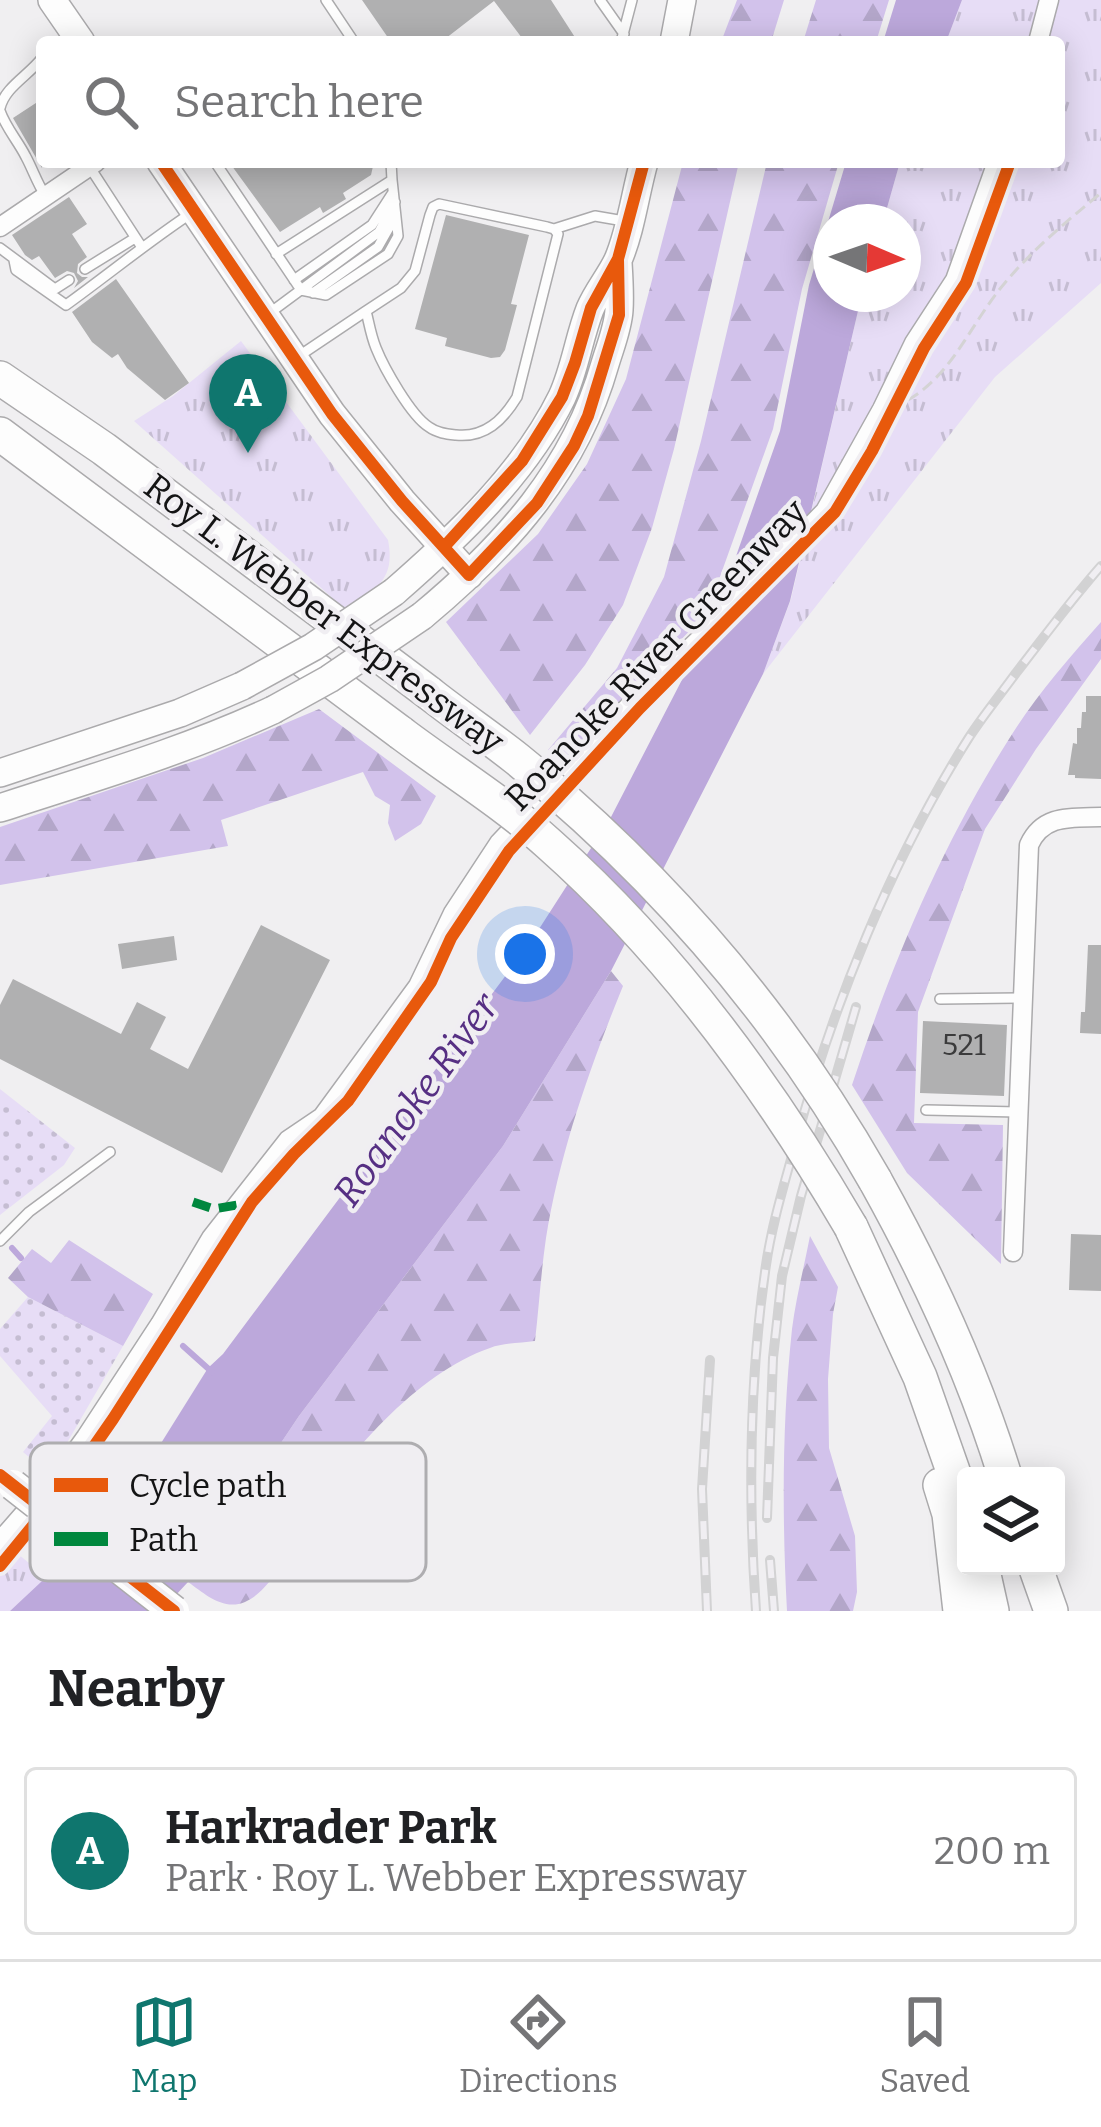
<!DOCTYPE html>
<html lang="en">
<head>
<meta charset="utf-8">
<style>
	:root { --surface:#fff; --page:#f6f6f6; --text:#202124; --muted:#757577; --line:#e0e0e0; --accent:#0f766e }
	body { margin:0; font-family:Bitter,serif; background:var(--page); color:var(--text) }
	.controls { position:absolute; right:36px; bottom:36px; display:grid; overflow:hidden; border-radius:12px; box-shadow:0 6px 30px #0003 }
	.controls button { width:108px; height:108px; display:grid; place-items:center; padding:0; border:0; border-bottom:3px solid var(--line); background:var(--surface); color:var(--text); font:60px sans-serif }
	.compass { position:absolute; left:813px; top:204px; width:108px; height:108px; border-radius:50%; background:var(--surface); box-shadow:0 6px 30px #0003; rotate:92deg }
	.you { position:absolute; left:525px; top:954px; width:42px; height:42px; margin:-30px; border:9px solid #fff; border-radius:50%; background:#1a73e8; box-shadow:0 0 0 18px #1a73e833 }
	.badge { display:grid; place-items:center; width:78px; height:78px; border-radius:50%; background:var(--accent); color:#fff; font-size:39px; font-weight:700 }
	.pin { position:absolute; translate:-50% -99px; filter:drop-shadow(0 3px 6px #0008) }
	.pin::after { content:''; position:absolute; top:63px; width:42px; height:36px; background:inherit; clip-path:polygon(0 0,100% 0,50% 100%) }
	.list { margin:0; padding:0; list-style:none }
	h2 { display:flex; justify-content:space-between; align-items:center; height:156px; margin:0; padding:0 48px; font-size:51px }
	h2 small { font-size:39px; font-weight:400; color:var(--muted) }
	.list li { display:grid; grid-template-columns:78px 1fr auto; gap:36px; align-items:center; box-sizing:border-box; height:168px; margin:0 24px 24px; padding:0 24px; border:3px solid var(--line); border-radius:12px }
	.list b { display:block; font-size:45px; white-space:nowrap }
	.list p { margin:0; font-size:39px; white-space:nowrap; color:var(--muted) }
	.list em { font-size:39px; font-style:normal; color:var(--muted) }
	.icon { flex:none; width:66px; height:66px; fill:none; stroke:currentColor; stroke-width:2; stroke-linecap:round; stroke-linejoin:round }
	.map { position:relative; flex:none; width:1101px; height:1611px; overflow:hidden }
	.search { position:absolute; background:var(--surface); box-shadow:0 6px 30px #0003; left:36px; right:36px; top:36px; height:132px; display:flex; align-items:center; gap:30px; box-sizing:border-box; padding:0 42px; border-radius:12px; color:var(--muted); font-size:45px }
	.sheet { height:348px; background:var(--surface) }
	nav { display:flex; justify-content:space-around; align-items:center; box-sizing:border-box; height:168px; border-top:3px solid var(--line); background:var(--surface); font-size:33px; color:var(--muted) }
	nav a { display:grid; justify-items:center; gap:6px }
	nav .on { color:var(--accent) }
	.map>svg:first-child { display:block }
	.grass { fill:url(#grass-dots) }
	.forest { fill:url(#forest-firs) }
	.park { fill:url(#park-tufts) }
	.water { fill:#bca8db }
	.lines { fill:none; stroke-linecap:round; stroke-linejoin:round }
	.stream { stroke:#bca8db; stroke-width:6 }
	.building { fill:#b0b0b1 }
	.service-casing { stroke:#abaaac; stroke-width:12 }
	.minor-casing { stroke:#abaaac; stroke-width:21 }
	.secondary-casing { stroke:#abaaac; stroke-width:30 }
	.motorway-casing { stroke:#abaaac; stroke-width:36 }
	.path { stroke:#d4d3d4; stroke-width:3; stroke-dasharray:12 6; stroke-linecap:butt }
	.service { stroke:#fdfdfd; stroke-width:9 }
	.minor { stroke:#fdfdfd; stroke-width:18 }
	.secondary { stroke:#fdfdfd; stroke-width:27 }
	.motorway { stroke:#fdfdfd; stroke-width:33 }
	.rail-casing { stroke:#d2d2d3; stroke-width:10 }
	.rail { stroke:#f0eef2; stroke-width:6; stroke-dasharray:18; stroke-linecap:butt }
	.secondary-bridge-casing { stroke:#abaaac; stroke-width:30; stroke-linecap:butt }
	.primary-bridge-casing { stroke:#abaaac; stroke-width:33; stroke-linecap:butt }
	.motorway-bridge-casing { stroke:#abaaac; stroke-width:36; stroke-linecap:butt }
	.secondary-bridge { stroke:#fdfdfd; stroke-width:27 }
	.primary-bridge { stroke:#fdfdfd; stroke-width:30 }
	.motorway-bridge { stroke:#fdfdfd; stroke-width:33 }
	.quiet { stroke:#00873e; stroke-width:9; stroke-dasharray:18 9; stroke-linecap:butt }
	.cycleway-casing { stroke:#f0eef2; stroke-width:20 }
	.cycleway { stroke:#e8590c; stroke-width:12 }
	.labels { text-anchor:middle; dominant-baseline:central; stroke-width:9; stroke-linejoin:round; paint-order:stroke }
	.number-label { font-size:30px; fill:#3b3b3c }
	.street-label { font-size:36px; fill:#141415; stroke:#f0eef2 }
	.water-label { font-size:39px; font-style:italic; fill:#562f83; stroke:#f0eef2 }
	.key { fill:#f0eef2; stroke:#aeadb0; stroke-width:3 }
	.key-label { font-size:33px; fill:#141415 }
</style>
</head>
<body>
<div class="map">
<svg width="1101" height="1611" viewBox="0 0 1101 1611">
	<defs>
		<pattern id="grass-dots" width="8" height="8" patternUnits="userSpaceOnUse" patternTransform="scale(3)"><rect width="8" height="8" fill="#e7ddf6"/><path d="M2 2h.1M6 6h.1" fill="none" stroke="#c5bdd2" stroke-width="1.8" stroke-linecap="round"/></pattern>
		<pattern id="forest-firs" width="22" height="20" patternUnits="userSpaceOnUse" patternTransform="scale(3)"><rect width="22" height="20" fill="#d2c2eb"/><path d="M5 1l3.5 6h-7zM16 11l3.5 6h-7z" fill="#b3a6c9"/></pattern>
		<pattern id="park-tufts" width="24" height="20" patternUnits="userSpaceOnUse" patternTransform="scale(3)"><rect width="24" height="20" fill="#e7ddf6"/><path d="M3 7l-1-3M5 7V3M7 7l1-3M15 17l-1-3M17 17v-4M19 17l1-3" fill="none" stroke="#c5bdd2"/></pattern>
	</defs>
	<rect width="100%" height="100%" fill="#f0eff1"/>
	<path class="grass" d="M0,1089L75,1148L64,1165L0,1215Z
		M28,1297L123,1346L49,1474L23,1452L52,1416L0,1356V1329Z"/>
	<path class="forest" d="M737,0H784L771,42H721Z
		M816,0H889L876,42H803Z
		M683,162H739L674,449L652,528L623,605L585,665L530,735L446,622L538,534L587,464L626,379Z
		M767,162H839L802,289L773,429L707,613L561,763L548,750L617,668L664,577L701,441Z
		M1101,622V659L1036,749L985,829L918,1012L914,1123L1003,1125L1001,1264L907,1173L852,1085C891,966 941,846 1009,739C1035,697 1068,659 1101,622Z
		M319,709L436,796L421,824L395,841L388,823L390,805L375,796L363,772L221,820L228,846L0,885V827L203,758Z
		M611,971L623,986C590,1067 560,1151 546,1238C541,1272 539,1307 535,1341C521,1343 503,1343 490,1348C417,1373 344,1457 305,1521C289,1547 274,1589 245,1602C223,1611 205,1594 188,1582L299,1416L503,1146Z
		M810,1236L838,1287L833,1314L828,1379L829,1448L855,1536L857,1592L853,1611H787C782,1517 782,1423 792,1329C796,1298 804,1267 810,1236Z
		M69,1240L153,1294L123,1346L28,1297L8,1278L32,1249L51,1263Z"/>
	<path class="park" d="M962,0H1101V283L995,377L763,674L791,599L862,294H903V222H883L900,162H1059V42H946Z
		M241,341L388,540C396,580 375,589 347,611L134,421L173,396Z
		M0,1539L47,1578L10,1611H0Z"/>
	<path class="water" d="M896,0H962L946,42H883Z
		M846,162H900L883,222H831V294H862L790,601L763,674L611,971L503,1146L299,1416L188,1582L161,1611H10L87,1539L158,1448L208,1368L223,1354L530,943L611,817L715,616L780,431L809,285Z"/>
	<g class="lines">
		<path class="stream" d="M12,1248L21,1258
			M183,1346L212,1372"/>
	</g>
	<path class="building" d="M362,0H551L578,42H525L494,1L441,42H391Z
		M42,99V168L13,118Z
		M229,162H374L371,175L343,193L346,199L323,213L320,207L280,232Z
		M69,197L87,224L72,234L87,257L78,264L77,273L82,277H88L74,288L78,281L74,273L67,271L55,278L39,256L32,260L25,255L12,235Z
		M446,215L529,235L511,304L517,305L505,350L500,357L491,358L445,346L447,338L415,329Z
		M116,279L189,383L165,400L127,368L118,354L112,358L92,342L72,312Z
		M1086,696H1101V779L1075,778V775H1068L1073,743L1077,744V728H1081L1082,712H1086Z
		M261,925L330,960L222,1173L0,1059V1005L13,979L121,1034L137,1002L166,1017L150,1049L188,1069Z
		M174,936L177,960L122,969L118,944Z
		M1088,945H1101V1034L1080,1033L1081,1012H1085Z
		M923,1021L1007,1025L1004,1096L920,1093Z
		M1071,1234L1101,1235V1291L1069,1290Z"/>
	<g class="lines">
		<g class="service-casing">
			<path id="service" d="M326,0L354,42
				M600,0L624,34
				M621,42L632,0
				M0,108C5,87 28,76 42,58
				M0,111C6,128 18,141 26,157C33,170 37,183 45,195
				M215,162L301,290L326,295L388,254L398,236L392,180
				M89,166L141,246
				M439,204L547,227L554,229L558,234L517,397C503,420 485,438 456,435C447,434 437,433 429,427C411,416 384,368 376,348C371,336 369,323 366,311L401,288L415,271L430,215L433,207Z
				M554,229L595,216L624,221
				M0,248L55,289L69,280
				M276,254L392,180L391,162
				M14,260L16,270L66,305C109,274 149,241 193,212
				M85,269L135,238
				M294,280L372,225L392,194
				M313,293L378,247L395,217
				M271,312L379,232L395,202
				M296,358L366,311
				M940,999L1023,998
				M926,1110L1018,1112
				M0,1241L29,1212L110,1152"/>
		</g>
		<g class="minor-casing">
			<path id="minor" d="M1038,42L1049,0
				M0,227L96,162
				M1013,1252L1029,845C1043,814 1071,818 1101,817
				M0,1541L63,1469L86,1437L160,1324L211,1238L288,1140L322,1117L418,986L453,913L499,843L625,710L707,632L825,511L882,409L914,343L955,280L997,162"/>
		</g>
		<g class="secondary-casing">
			<path id="secondary" d="M52,0L81,42
				M674,42L682,0
				M161,162L332,414L402,501L469,575
				M394,592C457,537 525,473 562,397C575,369 579,337 590,309C597,292 610,277 618,260C631,230 635,194 644,162
				M422,616C505,547 575,470 605,364C610,347 618,328 619,310C620,294 619,279 618,263
				M0,773L180,713L242,686
				M0,808C92,778 185,751 273,710"/>
		</g>
		<g class="motorway-casing">
			<path id="motorway" d="M0,378L104,449L429,693
				M0,434L401,733
				M875,1180C928,1275 973,1372 1005,1476
				M851,1227L920,1377L966,1508
				M940,1485L949,1514L960,1611
				M982,1566L992,1611
				M1035,1566L1051,1611"/>
		</g>
		<path class="path" d="M908,400C953,374 971,323 1004,284C1032,250 1067,221 1101,193"/>
		<use href="#service" class="service"/>
		<use href="#minor" class="minor"/>
		<use href="#secondary" class="secondary"/>
		<use href="#motorway" class="motorway"/>
		<g class="rail-casing">
			<path id="rail" d="M767,1518L773,1358L782,1276L801,1196L856,1007
				M770,1560L774,1611
				M707,1611L702,1489L710,1360
				M756,1611C748,1495 749,1380 766,1265C772,1223 785,1182 796,1141C833,1005 892,859 968,739C982,717 1000,695 1016,673C1044,637 1071,600 1101,566"/>
		</g>
		<use href="#rail" class="rail"/>
		<g class="secondary-bridge-casing">
			<path id="secondary-bridge" d="M242,686L313,647L394,592
				M273,710L329,679L422,616"/>
		</g>
		<g class="primary-bridge-casing">
			<path id="primary-bridge" d="M13,1485L174,1611"/>
		</g>
		<g class="motorway-bridge-casing">
			<path id="motorway-bridge" d="M429,693C458,716 488,736 517,759C661,876 783,1018 875,1180
				M401,733C450,770 504,803 549,844C671,952 769,1087 851,1227"/>
		</g>
		<use href="#secondary-bridge" class="secondary-bridge"/>
		<use href="#primary-bridge" class="primary-bridge"/>
		<use href="#motorway-bridge" class="motorway-bridge"/>
		<path class="quiet" d="M193,1202L214,1209L237,1205"/>
		<g class="cycleway-casing">
			<path id="cycleway" d="M161,162L332,414L402,501L469,575L537,503L574,446L588,416L619,315L618,259
				M444,547L522,461L562,397L575,363L591,308L618,259L644,162
				M0,1475L174,1611
				M0,1566L72,1478L113,1419L252,1202L294,1154L348,1101L431,982L451,938L509,851L640,708L835,512L872,451L924,348L966,283L1010,162"/>
		</g>
		<use href="#cycleway" class="cycleway"/>
	</g>
	<g class="labels">
		<g class="number-label">
			<text x="964" y="1045">521</text>
		</g>
		<g class="street-label">
			<text transform="translate(324 614) rotate(37)">Roy L. Webber Expressway</text>
			<text transform="translate(656 655) rotate(-46)">Roanoke River Greenway</text>
		</g>
		<g class="water-label">
			<text transform="translate(416 1100) rotate(-54)">Roanoke River</text>
		</g>
	</g>
	<rect x="30" y="1443" width="396" height="138" rx="18" class="key"/>
	<rect x="54" y="1478" width="54" height="14" fill="#e8590c"/>
	<rect x="54" y="1532" width="54" height="14" fill="#00873e"/>
	<g class="key-label">
		<text x="129" y="1497">Cycle path</text>
		<text x="129" y="1551">Path</text>
	</g>
</svg>
<div class="controls">
<button><svg class="icon" aria-label="layers" viewBox="0 0 24 24"><path d="M12 4l9 5-9 5-9-5zM3 14l9 5 9-5"/></svg></button>
</div>
<svg class="compass" viewBox="-18 -18 36 36"><path d="M0-13l5 13h-10z" fill="#e53935"/><path d="M0 13l5-13h-10z" fill="#757577"/></svg>
<div class="you"></div>
<div class="pin badge" style="left:248px;top:453px">A</div>
<div class="search"><svg class="icon" aria-label="search" viewBox="0 0 24 24"><circle cx="10" cy="10" r="6"/><path d="M15 15l6 6"/></svg>Search here</div>
</div>
<section class="sheet">
<h2>Nearby<small></small></h2>
<ul class="list">
<li><span class="badge">A</span><div><b>Harkrader Park</b><p>Park · Roy L. Webber Expressway</p></div><em>200 m</em></li>
</ul>
</section>
<nav>
<a class="on"><svg class="icon" aria-label="map" viewBox="0 0 24 24"><path d="M3 6l6-2 6 2 6-2v14l-6 2-6-2-6 2zM9 4v14M15 6v14"/></svg>Map</a>
<a><svg class="icon" aria-label="directions" viewBox="0 0 24 24"><path d="M12 3l9 9-9 9-9-9zM9 14v-3h6M13 9l2 2-2 2"/></svg>Directions</a>
<a><svg class="icon" aria-label="saved" viewBox="0 0 24 24"><path d="M7 4h10v16l-5-4-5 4z"/></svg>Saved</a>
</nav>
</body>
</html>
